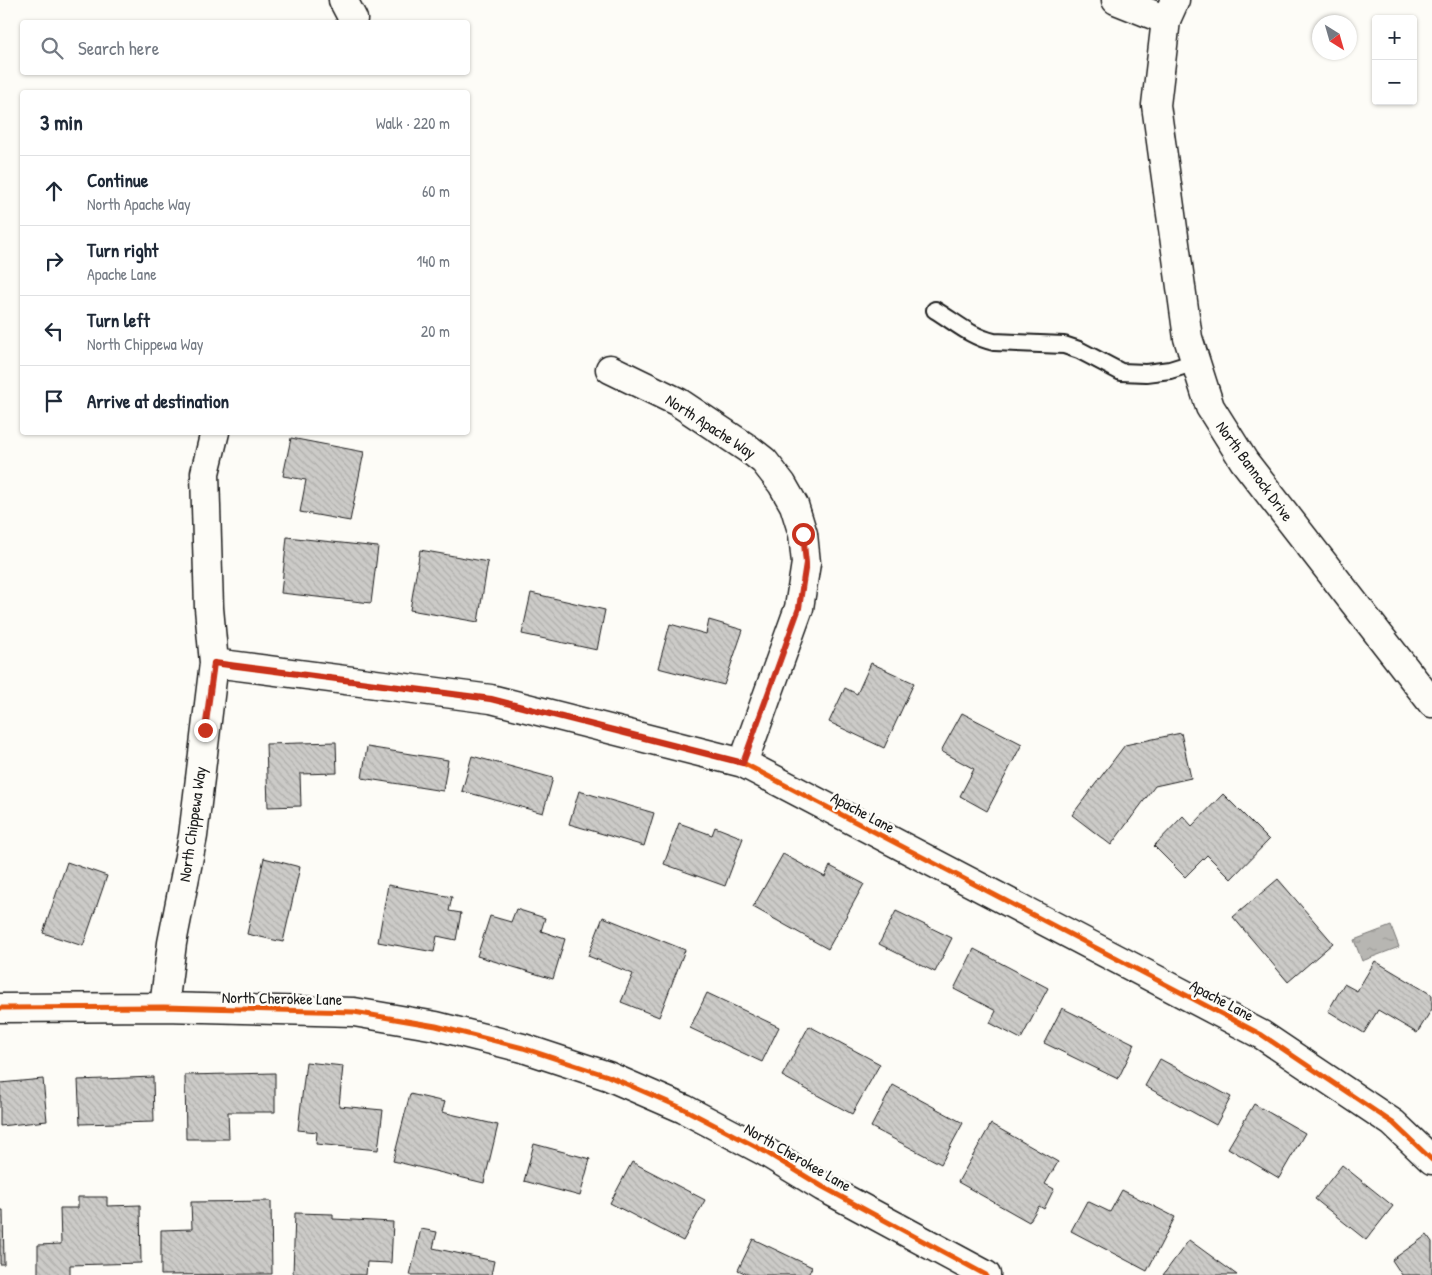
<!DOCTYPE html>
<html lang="en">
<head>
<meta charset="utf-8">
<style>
	:root { --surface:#fff; --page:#f2f2f3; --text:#1f2937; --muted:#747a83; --line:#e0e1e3 }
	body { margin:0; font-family:"Patrick Hand",sans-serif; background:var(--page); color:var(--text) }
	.controls { position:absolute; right:15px; top:15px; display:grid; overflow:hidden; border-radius:5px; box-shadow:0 1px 4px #0004 }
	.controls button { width:45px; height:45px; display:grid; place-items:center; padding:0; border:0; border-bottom:1px solid var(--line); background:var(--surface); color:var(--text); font:25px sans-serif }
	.compass { position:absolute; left:1312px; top:15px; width:45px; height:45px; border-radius:50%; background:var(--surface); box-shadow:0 1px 4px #0004; rotate:143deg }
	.stop { position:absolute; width:15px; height:15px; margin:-11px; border:4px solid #c8321e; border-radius:50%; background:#fff }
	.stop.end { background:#c8321e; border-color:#fff; box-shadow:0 1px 5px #0008 }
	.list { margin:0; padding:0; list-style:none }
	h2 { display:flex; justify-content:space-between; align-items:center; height:65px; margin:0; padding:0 20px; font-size:21px }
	h2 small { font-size:16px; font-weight:400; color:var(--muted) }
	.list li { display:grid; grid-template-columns:32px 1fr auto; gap:15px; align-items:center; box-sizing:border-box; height:70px; padding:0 20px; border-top:1px solid var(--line) }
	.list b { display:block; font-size:19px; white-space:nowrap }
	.list p { margin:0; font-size:16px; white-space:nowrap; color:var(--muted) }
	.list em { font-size:16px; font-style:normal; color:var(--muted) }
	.icon { flex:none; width:28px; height:28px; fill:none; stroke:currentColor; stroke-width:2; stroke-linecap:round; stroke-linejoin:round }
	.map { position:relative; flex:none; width:1432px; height:1275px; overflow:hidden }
	.search { position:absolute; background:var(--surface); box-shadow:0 1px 4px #0004; left:20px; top:20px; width:450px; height:55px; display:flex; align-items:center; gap:12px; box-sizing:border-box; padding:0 18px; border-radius:5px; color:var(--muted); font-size:19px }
	.panel { position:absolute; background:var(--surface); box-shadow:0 1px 4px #0004; left:20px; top:90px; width:450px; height:345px; border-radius:5px }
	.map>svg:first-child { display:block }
	.water { fill:url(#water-ripples); stroke:#797876 }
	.building { fill:url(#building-back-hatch); stroke:#1c1c1c }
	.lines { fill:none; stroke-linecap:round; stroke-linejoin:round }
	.service-casing { stroke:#1c1c1c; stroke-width:20 }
	.minor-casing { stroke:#1c1c1c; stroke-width:31 }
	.tertiary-casing { stroke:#1c1c1c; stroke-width:31 }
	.service { stroke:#fdfcf7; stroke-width:16 }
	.minor { stroke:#fdfcf7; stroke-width:28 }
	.tertiary { stroke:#fdfcf7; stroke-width:28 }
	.cycleway-casing { stroke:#fdfcf7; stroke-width:8 }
	.cycleway { stroke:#e8590c; stroke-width:5 }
	.route { stroke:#c8321e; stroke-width:6 }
	.labels { text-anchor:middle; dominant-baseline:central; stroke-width:5; stroke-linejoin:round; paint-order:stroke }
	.street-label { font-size:16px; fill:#1c1c1c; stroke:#fdfcf7 }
</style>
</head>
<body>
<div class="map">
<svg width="1432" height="1275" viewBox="0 0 1432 1275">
	<defs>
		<pattern id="water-ripples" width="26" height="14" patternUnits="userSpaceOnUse" patternTransform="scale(1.25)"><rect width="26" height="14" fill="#b7b6b2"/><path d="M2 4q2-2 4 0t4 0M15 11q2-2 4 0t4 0" fill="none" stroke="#9d9c98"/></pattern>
		<pattern id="building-back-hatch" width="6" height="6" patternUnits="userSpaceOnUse" patternTransform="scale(1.25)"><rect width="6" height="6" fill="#cccbc8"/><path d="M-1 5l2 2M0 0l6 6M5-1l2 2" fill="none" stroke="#afaeab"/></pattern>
	</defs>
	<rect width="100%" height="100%" fill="#fdfcf7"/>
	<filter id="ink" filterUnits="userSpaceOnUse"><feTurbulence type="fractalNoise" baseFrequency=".02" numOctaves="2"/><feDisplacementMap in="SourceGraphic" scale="10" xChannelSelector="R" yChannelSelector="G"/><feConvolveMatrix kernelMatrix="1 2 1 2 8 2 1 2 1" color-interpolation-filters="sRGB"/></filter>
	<g filter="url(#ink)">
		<path class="water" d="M1391,926L1399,947L1362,961L1354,940Z"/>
		<path class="building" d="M291,438L364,452L350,521L300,512L306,480L283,476Z
			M287,537L378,547L371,603L281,593Z
			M420,550L488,562L478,622L410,610Z
			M531,593L605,610L597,650L522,634Z
			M709,620L743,630L724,685L658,668L670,624L706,634Z
			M871,663L914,683L884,748L829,722L845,688L857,694Z
			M962,713L1022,744L987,811L960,796L974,769L941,751Z
			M1181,733L1191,778L1155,786L1111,845L1072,815L1125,745Z
			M336,742L337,773L300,774L301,806L268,807L266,744Z
			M367,747L448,760L443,791L362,778Z
			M472,756L553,778L543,813L462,791Z
			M579,791L654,813L644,846L569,824Z
			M1223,794L1269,840L1231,879L1207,855L1185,877L1154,846L1183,816L1192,826Z
			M679,823L712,835L715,827L743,838L725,886L664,864Z
			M783,854L825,877L830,866L864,884L828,949L753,907Z
			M264,858L300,867L283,942L247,934Z
			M67,862L107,876L83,946L43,933Z
			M1278,879L1333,943L1288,982L1233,917Z
			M388,885L452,897L449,911L461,913L456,940L437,936L434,952L378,942Z
			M516,909L545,918L541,931L565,939L553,979L477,956L490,916L511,922Z
			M896,911L952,938L935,972L879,944Z
			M603,917L685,950L659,1017L621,1002L633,974L588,956Z
			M974,949L1048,988L1021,1039L990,1023L996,1011L954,989Z
			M1375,961L1432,995V1009L1417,1033L1378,1010L1364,1033L1328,1011L1344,984L1357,991Z
			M707,993L779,1027L762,1062L690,1028Z
			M1062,1008L1135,1044L1118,1079L1044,1043Z
			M809,1026L880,1064L852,1114L782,1076Z
			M1160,1059L1231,1097L1216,1125L1145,1086Z
			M306,1062L343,1066L339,1106L383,1110L378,1150L316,1144L317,1132L298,1130Z
			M275,1073V1112H228L229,1139H186L185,1075Z
			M153,1077L154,1122L80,1124L78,1080Z
			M43,1079L47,1121L0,1126V1083Z
			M893,1085L963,1123L941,1164L871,1127Z
			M410,1094L445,1102L442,1112L498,1125L484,1183L393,1161Z
			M1254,1104L1305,1133L1279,1178L1228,1148Z
			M991,1124L1058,1162L1045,1184L1054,1189L1044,1209L1039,1206L1029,1222L958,1182Z
			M534,1144L590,1159L580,1196L524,1181Z
			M632,1162L705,1200L683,1241L610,1203Z
			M1342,1165L1393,1206L1366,1240L1315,1199Z
			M1122,1190L1175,1217L1147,1271L1071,1231L1087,1201L1110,1212Z
			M78,1197H107V1206L140,1205L141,1263L70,1265V1275H38V1245L61,1244L60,1208H78Z
			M271,1201L272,1274L161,1275V1230L192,1229L191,1202Z
			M0,1210H3L4,1264H0Z
			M295,1213L333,1214V1219L393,1222L391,1263L367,1262L366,1275L293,1274Z
			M421,1229L437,1232L433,1248L494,1261L491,1275H410Z
			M1427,1235L1432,1242V1275H1402L1392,1260Z
			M753,1239L812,1267L808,1275H749L738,1270Z
			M1189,1240L1237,1275H1163Z"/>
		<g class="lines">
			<g class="service-casing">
				<path id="service" d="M935,310C955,322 971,337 994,342L1064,345L1079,350L1121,372L1146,373L1170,370L1196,362"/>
			</g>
			<g class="minor-casing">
				<path id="minor" d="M343,0L353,19
					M1116,0L1166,20
					M610,369L678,402L750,450L764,461L782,484L794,505L803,534L806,563L799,608L743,763
					M214,663L491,699L743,763L1262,1035L1393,1123L1432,1160
					M164,1007L172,943L193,836L214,663L209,608L205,473L215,432
					M0,1008L164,1007L354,1012L436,1026L523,1048L608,1076L684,1109L764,1151L823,1187L986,1275"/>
			</g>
			<g class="tertiary-casing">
				<path id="tertiary" d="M1175,0L1166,20L1156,105L1188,338L1210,407L1244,461L1432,703"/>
			</g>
			<use href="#service" class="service"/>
			<use href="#minor" class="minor"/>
			<use href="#tertiary" class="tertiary"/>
			<g class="cycleway-casing">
				<path id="cycleway" d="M214,663L491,699L743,763L1262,1035L1393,1123L1432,1160
					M0,1008L164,1007L354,1012L436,1026L523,1048L608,1076L684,1109L764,1151L823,1187L986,1275"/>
			</g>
			<use href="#cycleway" class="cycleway"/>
		</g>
	</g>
	<g class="lines" filter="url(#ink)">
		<path class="route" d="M205,730L214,663L491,699L743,763L799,608L806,563L803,534"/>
	</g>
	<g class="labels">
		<g class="street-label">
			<text transform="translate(711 426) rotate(33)">North Apache Way</text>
			<text transform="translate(1255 471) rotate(54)">North Bannock Drive</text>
			<text transform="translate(863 812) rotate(28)">Apache Lane</text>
			<text transform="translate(192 824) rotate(-82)">North Chippewa Way</text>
			<text transform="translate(282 998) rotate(1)">North Cherokee Lane</text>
			<text transform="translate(1222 1000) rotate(28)">Apache Lane</text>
			<text transform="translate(798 1157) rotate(30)">North Cherokee Lane</text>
		</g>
	</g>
</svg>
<div class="controls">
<button>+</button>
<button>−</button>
</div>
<svg class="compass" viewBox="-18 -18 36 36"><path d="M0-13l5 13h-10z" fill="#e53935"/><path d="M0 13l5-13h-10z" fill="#747a83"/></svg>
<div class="stop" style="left:803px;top:534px"></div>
<div class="stop end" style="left:205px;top:730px"></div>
<div class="search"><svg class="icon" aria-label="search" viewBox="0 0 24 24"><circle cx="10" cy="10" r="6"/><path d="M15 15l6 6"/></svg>Search here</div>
<section class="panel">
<h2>3 min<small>Walk · 220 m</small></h2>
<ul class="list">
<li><svg class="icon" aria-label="ahead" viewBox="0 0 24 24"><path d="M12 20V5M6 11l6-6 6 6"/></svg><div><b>Continue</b><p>North Apache Way</p></div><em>60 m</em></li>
<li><svg class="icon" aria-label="right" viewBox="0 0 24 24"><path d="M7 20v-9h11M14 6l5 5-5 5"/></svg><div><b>Turn right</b><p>Apache Lane</p></div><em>140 m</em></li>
<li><svg class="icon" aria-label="left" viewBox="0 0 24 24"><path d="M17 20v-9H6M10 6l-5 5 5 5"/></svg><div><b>Turn left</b><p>North Chippewa Way</p></div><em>20 m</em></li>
<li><svg class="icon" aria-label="arrive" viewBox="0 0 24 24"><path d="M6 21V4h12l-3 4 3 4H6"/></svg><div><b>Arrive at destination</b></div></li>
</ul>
</section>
</div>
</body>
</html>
